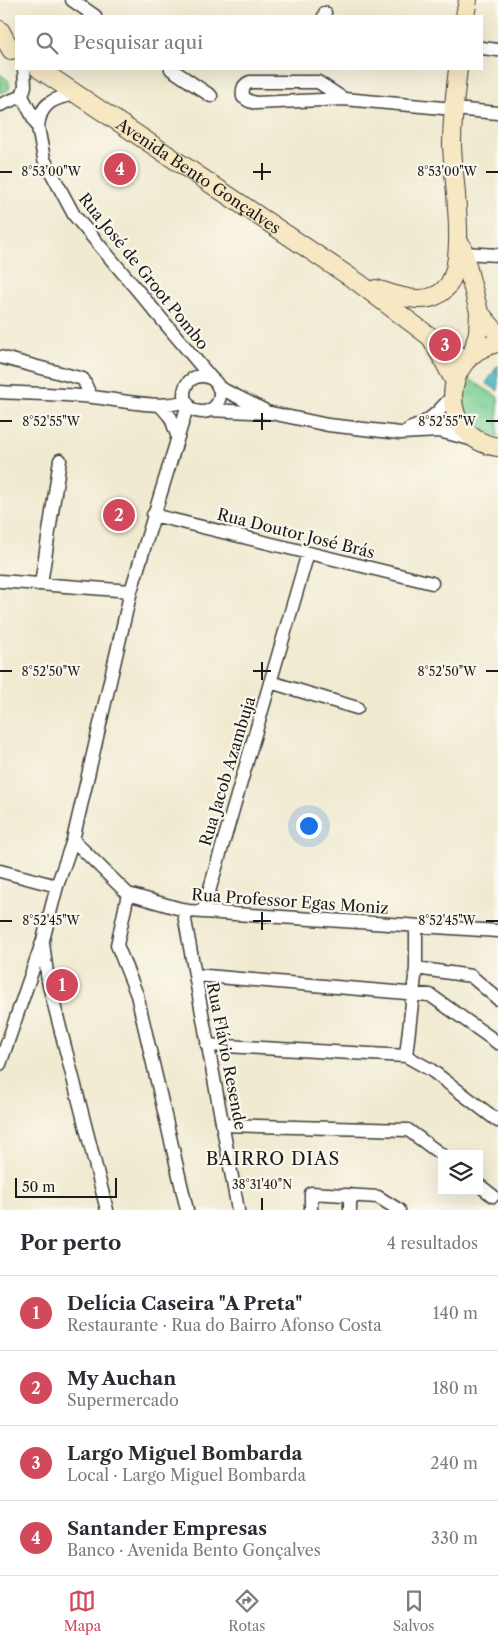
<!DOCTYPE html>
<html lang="pt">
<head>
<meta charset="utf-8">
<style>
	:root { --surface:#fff; --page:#f7f7f7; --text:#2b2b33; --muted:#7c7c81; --line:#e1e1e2; --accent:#d1495b }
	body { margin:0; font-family:"Libre Caslon Text",serif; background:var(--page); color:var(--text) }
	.controls { position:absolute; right:15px; bottom:15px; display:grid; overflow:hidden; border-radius:0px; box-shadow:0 5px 20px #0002 }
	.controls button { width:45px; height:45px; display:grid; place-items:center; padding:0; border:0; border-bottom:1px solid var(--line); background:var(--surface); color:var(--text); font:25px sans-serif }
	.scale { position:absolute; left:15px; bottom:12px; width:102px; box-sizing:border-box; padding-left:5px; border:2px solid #1c1c1c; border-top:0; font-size:14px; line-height:18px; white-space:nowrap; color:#1c1c1c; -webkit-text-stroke:4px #fbf7ec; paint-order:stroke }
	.you { position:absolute; left:308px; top:825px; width:18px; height:18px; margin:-12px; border:4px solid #fff; border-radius:50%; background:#1a73e8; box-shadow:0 0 0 8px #1a73e833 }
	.badge { display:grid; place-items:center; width:32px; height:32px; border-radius:50%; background:var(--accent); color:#fff; font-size:16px; font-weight:700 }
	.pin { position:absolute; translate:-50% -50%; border:2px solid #fff; box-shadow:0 1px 5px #0006 }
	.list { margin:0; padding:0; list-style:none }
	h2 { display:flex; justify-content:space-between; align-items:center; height:65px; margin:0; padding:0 20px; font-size:21px }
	h2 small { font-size:16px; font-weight:400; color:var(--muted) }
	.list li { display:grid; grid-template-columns:32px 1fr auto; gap:15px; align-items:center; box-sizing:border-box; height:75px; padding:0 20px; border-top:1px solid var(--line) }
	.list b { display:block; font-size:19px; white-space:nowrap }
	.list p { margin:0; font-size:16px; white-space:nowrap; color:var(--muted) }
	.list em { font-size:16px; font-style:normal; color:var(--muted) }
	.icon { flex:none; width:28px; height:28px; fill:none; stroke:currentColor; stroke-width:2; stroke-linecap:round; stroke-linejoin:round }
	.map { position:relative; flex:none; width:498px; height:1210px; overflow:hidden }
	.search { position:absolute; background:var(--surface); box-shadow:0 5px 20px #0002; left:15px; right:15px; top:15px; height:55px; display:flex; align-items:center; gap:12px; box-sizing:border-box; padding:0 18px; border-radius:0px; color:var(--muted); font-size:19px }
	.sheet { height:365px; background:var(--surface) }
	nav { display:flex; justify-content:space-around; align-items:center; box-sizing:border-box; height:70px; border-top:1px solid var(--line); background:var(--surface); font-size:14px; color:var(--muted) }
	nav a { display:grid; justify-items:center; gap:2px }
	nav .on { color:var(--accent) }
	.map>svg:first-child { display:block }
	.grass { fill:url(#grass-tufts); stroke:#4c7658 }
	.park { fill:url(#park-dots); stroke:#4c7658 }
	.water { fill:url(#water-ripples); stroke:#326870 }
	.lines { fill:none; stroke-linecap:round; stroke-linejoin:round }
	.minor-casing { stroke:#3c3b37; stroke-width:15 }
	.secondary-casing { stroke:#3c3b37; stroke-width:20 }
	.minor { stroke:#fff; stroke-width:12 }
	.secondary { stroke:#f7e8c3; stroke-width:18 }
	.ticks { fill:none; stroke:#1c1c1c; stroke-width:2 }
	.labels { text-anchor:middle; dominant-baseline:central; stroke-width:4.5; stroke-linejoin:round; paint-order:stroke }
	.street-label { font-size:16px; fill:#1c1c1c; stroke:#fbf7ec }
	.neighbourhood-label { font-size:18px; letter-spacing:1px; fill:#1c1c1c; stroke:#fbf7ec }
	.ticks-label { font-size:12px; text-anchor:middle; fill:#1c1c1c; stroke:#fbf7ec; stroke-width:4.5; stroke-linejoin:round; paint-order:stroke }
</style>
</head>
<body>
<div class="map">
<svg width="498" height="1210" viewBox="0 0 498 1210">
	<defs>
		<pattern id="grass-tufts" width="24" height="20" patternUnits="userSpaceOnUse" patternTransform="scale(1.25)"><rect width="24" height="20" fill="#7bd094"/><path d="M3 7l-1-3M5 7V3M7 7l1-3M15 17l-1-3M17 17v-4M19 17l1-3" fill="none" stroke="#6ab27f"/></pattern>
		<pattern id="park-dots" width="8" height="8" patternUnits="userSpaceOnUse" patternTransform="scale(1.25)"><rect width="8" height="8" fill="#7bd094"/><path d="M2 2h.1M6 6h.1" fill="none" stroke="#6ab27f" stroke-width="1.8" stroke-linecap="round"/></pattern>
		<pattern id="water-ripples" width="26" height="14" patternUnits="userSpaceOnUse" patternTransform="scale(1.25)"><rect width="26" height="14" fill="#48b4c5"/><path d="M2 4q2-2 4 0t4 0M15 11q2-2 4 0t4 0" fill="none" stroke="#3b929f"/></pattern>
	</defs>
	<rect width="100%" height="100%" fill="#fbf7ec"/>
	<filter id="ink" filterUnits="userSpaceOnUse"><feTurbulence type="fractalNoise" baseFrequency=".02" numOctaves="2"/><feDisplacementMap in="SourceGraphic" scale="10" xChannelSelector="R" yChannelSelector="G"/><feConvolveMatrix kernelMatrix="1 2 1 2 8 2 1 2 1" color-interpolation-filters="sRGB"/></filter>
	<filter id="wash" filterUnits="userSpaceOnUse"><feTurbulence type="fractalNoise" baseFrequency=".0096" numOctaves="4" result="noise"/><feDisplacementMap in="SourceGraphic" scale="20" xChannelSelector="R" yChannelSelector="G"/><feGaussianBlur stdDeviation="1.12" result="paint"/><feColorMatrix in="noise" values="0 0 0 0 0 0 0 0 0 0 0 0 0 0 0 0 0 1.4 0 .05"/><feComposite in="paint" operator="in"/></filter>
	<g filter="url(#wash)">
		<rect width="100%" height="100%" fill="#f0ead0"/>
		<path class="grass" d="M466,377L498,397V437C469,429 456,406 466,377Z"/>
		<path class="park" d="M0,74L8,80L10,87L8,90L0,93Z"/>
		<path class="water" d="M498,365V391L486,383Z"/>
	</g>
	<g filter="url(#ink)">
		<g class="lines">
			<g class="minor-casing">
				<path id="minor" d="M72,0L95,16
					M324,16L325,13
					M482,48L498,50
					M24,69L25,86L22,96L38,127L44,159L74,215L212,379
					M171,69L211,96
					M344,99L318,82H250C243,85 242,89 243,97L249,101L256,103L344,99L498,113
					M0,105L22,96
					M38,127C40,103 54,98 75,94
					M464,253L498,255
					M0,357L83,379L91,397
					M184 394a18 18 0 1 1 36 0a18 18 0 1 1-36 0Z
					M218,387L264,410
					M0,392C31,394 62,394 93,397C121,400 159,410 186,401
					M160,405L171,418L177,435
					M209,410L271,413L328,425L400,433L439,431L474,440
					M409,429C430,422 439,411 453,395
					M153,515L432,583
					M0,581L131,591
					M41,584L60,460
					M270,682L357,708
					M73,840L128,894L188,911L498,931
					M0,871L57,886
					M128,894L117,945L137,995L187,1210
					M183,909L238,1210
					M203,912L308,553
					M416,927V968L406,1056L431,1070L498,1121
					M43,943L48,981L107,1210
					M416,968L471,976L498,999
					M195,975L430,995L498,1043
					M207,1045L406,1056
					M0,1064L43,940L57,886L73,840L131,591L188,404
					M223,1125L408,1130L442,1155
					M479,1185L493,1196
					M311,1210V1193L378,1197L399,1210
					M350,1210V1195"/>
			</g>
			<g class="secondary-casing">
				<g id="secondary">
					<path d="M465,16L468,0"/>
					<path d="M0,30L11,50"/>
					<path id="s1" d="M39,69L359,283L429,336L466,360"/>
					<path d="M462,246L479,312L478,332L472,355"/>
					<path d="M376,289C398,296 432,310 449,284C467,256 453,179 452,145C452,119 455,94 458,69"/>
					<path d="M479,312L498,334"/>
					<path d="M430,336L455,382"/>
					<path d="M498,343C438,355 438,439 498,447"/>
				</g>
			</g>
			<use href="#minor" class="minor"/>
			<use href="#secondary" class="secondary"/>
		</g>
	</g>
	<path class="ticks" d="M262,163V180M0,172H12M253,172H271M486,172H498M262,413V430M0,421H12M253,421H271M486,421H498M262,662V680M0,671H12M253,671H271M486,671H498M262,912V930M0,921H12M253,921H271M486,921H498M262,1198V1210"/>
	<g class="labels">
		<g class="street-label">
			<text stroke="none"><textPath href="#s1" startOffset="192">Avenida Bento Gonçalves</textPath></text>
			<text transform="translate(144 271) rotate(51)">Rua José de Groot Pombo</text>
			<text transform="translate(296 533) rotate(14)">Rua Doutor José Brás</text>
			<text transform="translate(227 771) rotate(-73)">Rua Jacob Azambuja</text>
			<text transform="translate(290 901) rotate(4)">Rua Professor Egas Moniz</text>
			<text transform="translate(227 1056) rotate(79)">Rua Flávio Resende</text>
		</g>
		<g class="neighbourhood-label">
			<text x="273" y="1159">BAIRRO DIAS</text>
		</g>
	</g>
	<g class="ticks-label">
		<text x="447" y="176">8°53'00"W</text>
		<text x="51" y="176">8°53'00"W</text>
		<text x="51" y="426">8°52'55"W</text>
		<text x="447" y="426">8°52'55"W</text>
		<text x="51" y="676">8°52'50"W</text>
		<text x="447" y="676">8°52'50"W</text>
		<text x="447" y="925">8°52'45"W</text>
		<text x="51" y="925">8°52'45"W</text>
		<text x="262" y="1189">38°31'40"N</text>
	</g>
</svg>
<div class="controls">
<button><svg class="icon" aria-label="layers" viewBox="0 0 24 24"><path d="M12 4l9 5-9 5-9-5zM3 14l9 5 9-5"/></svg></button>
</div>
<div class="scale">50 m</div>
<div class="you"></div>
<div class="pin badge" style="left:62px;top:985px">1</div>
<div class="pin badge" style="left:119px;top:515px">2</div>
<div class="pin badge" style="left:445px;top:345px">3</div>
<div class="pin badge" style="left:120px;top:169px">4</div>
<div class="search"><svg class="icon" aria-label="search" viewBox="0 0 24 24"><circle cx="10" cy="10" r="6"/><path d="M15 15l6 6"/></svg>Pesquisar aqui</div>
</div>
<section class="sheet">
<h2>Por perto<small>4 resultados</small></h2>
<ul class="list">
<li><span class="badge">1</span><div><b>Delícia Caseira &quot;A Preta&quot;</b><p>Restaurante · Rua do Bairro Afonso Costa</p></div><em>140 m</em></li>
<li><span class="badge">2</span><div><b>My Auchan</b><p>Supermercado</p></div><em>180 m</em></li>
<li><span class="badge">3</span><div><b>Largo Miguel Bombarda</b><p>Local · Largo Miguel Bombarda</p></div><em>240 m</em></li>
<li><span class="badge">4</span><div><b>Santander Empresas</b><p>Banco · Avenida Bento Gonçalves</p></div><em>330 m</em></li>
</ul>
</section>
<nav>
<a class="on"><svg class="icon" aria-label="map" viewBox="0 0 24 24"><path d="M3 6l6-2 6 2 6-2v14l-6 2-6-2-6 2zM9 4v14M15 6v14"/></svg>Mapa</a>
<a><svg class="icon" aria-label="directions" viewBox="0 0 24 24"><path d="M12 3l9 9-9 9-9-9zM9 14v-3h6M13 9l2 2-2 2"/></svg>Rotas</a>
<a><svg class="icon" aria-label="saved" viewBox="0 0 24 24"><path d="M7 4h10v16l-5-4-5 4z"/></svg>Salvos</a>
</nav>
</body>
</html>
